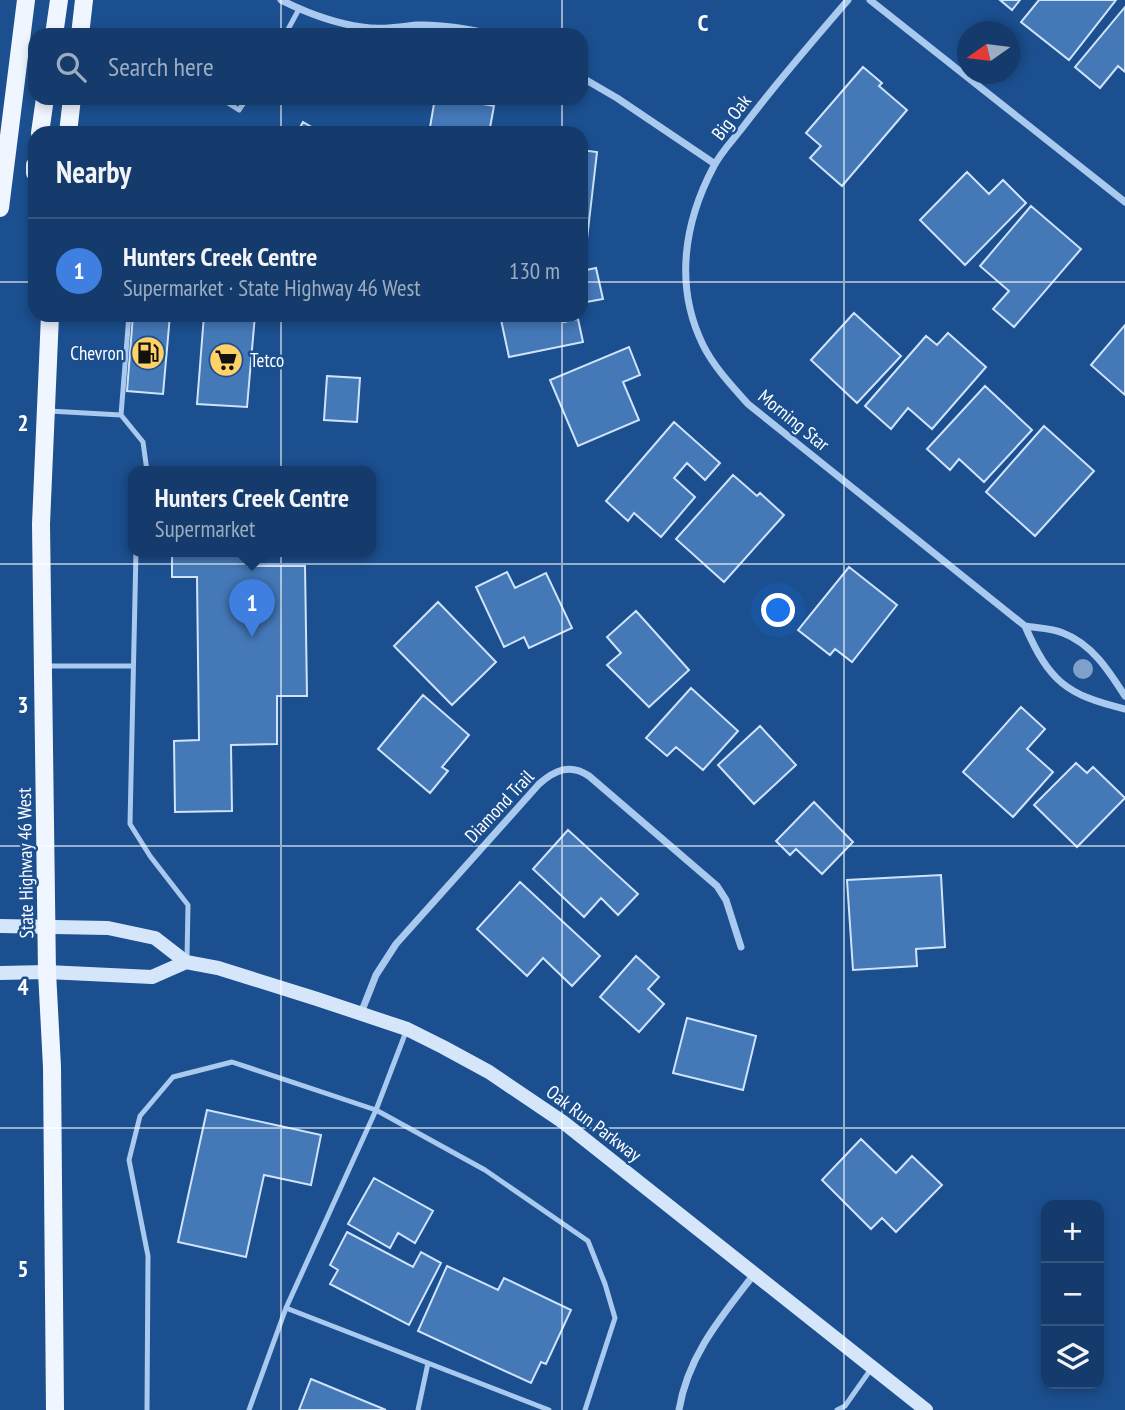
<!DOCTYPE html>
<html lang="en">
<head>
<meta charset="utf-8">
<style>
	:root { --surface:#143b6b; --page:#214673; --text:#f1f3f6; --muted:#9dadc1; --line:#33557e; --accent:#ffd166 }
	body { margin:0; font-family:"PT Sans Narrow",sans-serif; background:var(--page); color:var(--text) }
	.controls { position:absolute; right:21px; bottom:21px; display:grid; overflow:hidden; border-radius:14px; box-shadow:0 4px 10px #0003 }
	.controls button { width:63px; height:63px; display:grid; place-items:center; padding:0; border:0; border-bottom:2px solid var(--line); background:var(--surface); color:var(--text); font:35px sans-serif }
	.compass { position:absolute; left:957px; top:21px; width:63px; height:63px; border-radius:50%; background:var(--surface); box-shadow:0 4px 10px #0003; rotate:256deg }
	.you { position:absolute; left:779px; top:611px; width:24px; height:24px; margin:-18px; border:5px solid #fff; border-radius:50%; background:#1a73e8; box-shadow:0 0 0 10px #1a73e833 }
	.badge { display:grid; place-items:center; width:46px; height:46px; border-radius:50%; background:var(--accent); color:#fff; font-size:23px; font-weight:700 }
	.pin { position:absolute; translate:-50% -58px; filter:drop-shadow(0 2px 4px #0008) }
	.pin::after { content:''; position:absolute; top:37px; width:24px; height:21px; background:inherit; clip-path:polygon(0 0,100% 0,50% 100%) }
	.popup { position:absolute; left:128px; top:466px; width:248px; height:91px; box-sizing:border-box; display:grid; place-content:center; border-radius:14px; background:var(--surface); filter:drop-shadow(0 2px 5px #0005); font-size:23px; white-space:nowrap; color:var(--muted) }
	.popup b { font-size:26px; color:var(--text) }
	.popup::after { content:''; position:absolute; left:50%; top:100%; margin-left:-14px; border:14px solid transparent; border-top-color:var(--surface) }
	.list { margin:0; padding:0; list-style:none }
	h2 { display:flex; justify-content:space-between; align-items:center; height:91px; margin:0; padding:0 28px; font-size:30px }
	h2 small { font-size:23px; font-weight:400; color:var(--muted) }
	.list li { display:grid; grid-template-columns:46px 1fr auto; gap:21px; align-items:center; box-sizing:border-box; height:105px; padding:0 28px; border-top:2px solid var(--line) }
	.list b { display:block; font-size:26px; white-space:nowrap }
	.list p { margin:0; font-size:23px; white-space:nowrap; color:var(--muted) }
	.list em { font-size:23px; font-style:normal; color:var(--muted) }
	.icon { flex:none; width:38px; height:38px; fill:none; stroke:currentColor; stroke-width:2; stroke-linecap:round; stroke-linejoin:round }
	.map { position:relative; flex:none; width:1125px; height:1410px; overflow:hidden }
	.search { position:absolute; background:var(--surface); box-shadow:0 4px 10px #0003; left:28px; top:28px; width:560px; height:77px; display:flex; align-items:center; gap:18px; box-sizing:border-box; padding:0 24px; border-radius:21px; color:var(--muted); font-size:26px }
	.panel { position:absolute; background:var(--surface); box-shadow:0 4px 10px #0003; left:28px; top:126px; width:560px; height:196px; border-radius:21px }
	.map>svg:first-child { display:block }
	.building { fill:#4478b7; stroke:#cfe3fa; stroke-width:2 }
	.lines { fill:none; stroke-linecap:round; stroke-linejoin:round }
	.lane { stroke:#a9c9ee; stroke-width:5 }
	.street { stroke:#a9c9ee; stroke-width:7 }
	.secondary { stroke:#d6e6fa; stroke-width:14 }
	.primary { stroke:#f0f6ff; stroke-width:18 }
	.tree { fill:#7ea0ca }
	.grid { fill:none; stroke:#fff; stroke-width:2; stroke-opacity:0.55 }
	.labels { text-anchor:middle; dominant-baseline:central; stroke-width:5; stroke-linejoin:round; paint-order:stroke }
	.street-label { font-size:19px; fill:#fff; stroke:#1b4f8f }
	.poi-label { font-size:19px; fill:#fff; stroke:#1b4f8f; text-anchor:end }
	.grid-label { font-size:23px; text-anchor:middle; font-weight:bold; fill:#fff; stroke:#1b4f8f; stroke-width:5; stroke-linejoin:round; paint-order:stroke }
</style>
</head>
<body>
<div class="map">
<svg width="1125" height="1410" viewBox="0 0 1125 1410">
	<rect width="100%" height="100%" fill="#1b4f8f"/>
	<path class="building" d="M1000,0H1020L1012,10Z
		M1039,0H1116L1069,60L1021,22Z
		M1125,7V72L1118,66L1100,88L1075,67Z
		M863,67L882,83L879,86L907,110L842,186L810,158L821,146L806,133Z
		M435,98H451L494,106L489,133H429Z
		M303,122L322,133H297Z
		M581,150L597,152L587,239H581Z
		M967,172L989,194L1003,180L1026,203L965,265L920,220Z
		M1031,206L1081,249L1014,327L993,309L1009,291L980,266Z
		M596,268L603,299L581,303V271Z
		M854,313L901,356L857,403L811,360Z
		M133,315H170L163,394L127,391Z
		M204,315H255L247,407L197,404Z
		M500,315H562L564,322L578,319L583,342L509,357Z
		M1125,325V395L1091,365Z
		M948,333L986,367L932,429L908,408L891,429L865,406L926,336L937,345Z
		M629,347L640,375L623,382L639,420L578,446L550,380Z
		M327,376L360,378L357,422L324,420Z
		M985,386L1032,430L984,482L959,459L950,470L927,449Z
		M674,422L720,463L705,480L687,463L674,478L695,497L661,537L634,513L628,521L606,501Z
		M1044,426L1094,471L1035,536L986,492Z
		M733,475L757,496L760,493L784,515L724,582L676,539Z
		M172,551H247L248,566H305L307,696H277V744L231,745L232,811L175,812L174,741L199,740L197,577H172Z
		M849,567L897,605L852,662L835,649L830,655L798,630Z
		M507,572L515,588L546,573L572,628L529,648L524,637L504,647L476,587Z
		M438,602L496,662L452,705L394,646Z
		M636,611L689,670L649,707L607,665L621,653L607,637Z
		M691,688L738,731L703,770L676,747L667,756L646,738Z
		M423,695L469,735L442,767L448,771L430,793L378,749Z
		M1021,707L1045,729L1027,749L1053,772L1013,817L963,772Z
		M760,726L796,765L754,804L718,765Z
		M1076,763L1087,773L1093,767L1125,798L1077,847L1034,805Z
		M814,802L853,842L822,874L796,849L790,855L776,841Z
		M568,830L638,894L618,915L601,898L584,917L533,869Z
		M941,875L945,947L916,949L917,966L853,970L847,880Z
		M520,882L600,956L572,986L543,958L527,976L477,929Z
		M636,956L659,977L648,989L664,1004L639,1032L600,997Z
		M687,1018L756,1036L743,1090L673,1073Z
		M207,1110L321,1135L311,1185L264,1175L246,1257L178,1242Z
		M861,1139L896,1173L912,1156L942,1185L896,1232L882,1218L871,1229L822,1180Z
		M374,1178L433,1211L415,1243L398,1233L390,1248L348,1224Z
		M347,1232L413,1267L421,1252L441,1263L409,1325L330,1284L338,1270L330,1265Z
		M447,1266L498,1290L504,1278L571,1310L546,1364L541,1362L531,1383L418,1331Z
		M311,1379L386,1410H299Z"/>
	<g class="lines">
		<path class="lane" d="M285,35L299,9
			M220,98L239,110L247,98
			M49,411L121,415L129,315
			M121,415L143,442L147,471
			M136,551L130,824L150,856L188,905L187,959
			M46,666H133
			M286,1308L549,1410
			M147,1410L148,1256L129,1160L140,1116L173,1077L232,1062L376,1110L485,1170L588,1241L605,1284L615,1318L585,1410
			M249,1410L286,1308L376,1110L407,1029
			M418,1410L428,1363
			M837,1410L845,1406L871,1369"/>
		<path class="street" d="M281,0C307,13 333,23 362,27C381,30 397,27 416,25C442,24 470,29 496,35
			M848,0C812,42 776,83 743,127C733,140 721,152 714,166C684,222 674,286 703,345C714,367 731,385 748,404L1025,626C1049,681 1066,695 1125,709
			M870,0L1125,202
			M581,77L617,98L715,164
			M1025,626C1037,628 1052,628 1063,633C1092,644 1109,671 1125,696
			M361,1013L376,975L396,944L539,784C555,770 570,763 589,776L717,886L726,900L741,947
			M679,1410C688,1355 722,1316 755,1273"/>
		<path class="secondary" d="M0,926L108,928L155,938L186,962L218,968L317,999L407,1029L443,1047L489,1072L563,1122L926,1410
			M0,973L47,972L152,977L186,962"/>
		<path class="primary" d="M54,35L59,0
			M80,35L84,0
			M40,133L45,98
			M68,133L72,98
			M35,165V173
			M0,208L26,0
			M50,315L41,524L47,972L52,1067L55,1410"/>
	</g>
	<circle class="tree" cx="1083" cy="669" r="10"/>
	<path class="grid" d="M281,0V35M562,0V35M844,0V1410M281,98V133M562,98V133M0,282H35M581,282H1125M281,315V1410M562,315V1410M0,564H1125M0,846H1125M0,1128H1125"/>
	<defs>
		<g id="fuel-disc" transform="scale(1.75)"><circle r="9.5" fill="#ffd166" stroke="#1b4f8f"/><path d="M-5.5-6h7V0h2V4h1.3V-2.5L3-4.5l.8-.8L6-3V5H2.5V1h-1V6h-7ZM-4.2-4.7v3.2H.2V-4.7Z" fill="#111"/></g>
		<g id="supermarket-disc" transform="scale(1.75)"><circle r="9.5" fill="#ffd166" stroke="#1b4f8f"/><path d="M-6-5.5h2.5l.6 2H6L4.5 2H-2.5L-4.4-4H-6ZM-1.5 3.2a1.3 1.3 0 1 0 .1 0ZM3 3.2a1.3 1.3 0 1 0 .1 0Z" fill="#111"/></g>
	</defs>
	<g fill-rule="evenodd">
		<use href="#fuel-disc" x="148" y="353"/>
		<use href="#supermarket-disc" x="226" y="360"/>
	</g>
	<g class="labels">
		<g class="street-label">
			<text transform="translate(731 117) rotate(-53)">Big Oak</text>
			<text transform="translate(794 420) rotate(39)">Morning Star</text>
			<text transform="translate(499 806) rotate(-47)">Diamond Trail</text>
			<text transform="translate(25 863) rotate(-91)">State Highway 46 West</text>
			<text transform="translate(594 1123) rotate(37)">Oak Run Parkway</text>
		</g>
		<g class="poi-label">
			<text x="124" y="353">Chevron</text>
			<text x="250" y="360" text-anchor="start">Tetco</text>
		</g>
	</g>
	<g class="grid-label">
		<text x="703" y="31">C</text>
		<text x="23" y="431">2</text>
		<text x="23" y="713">3</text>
		<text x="23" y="995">4</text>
		<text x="23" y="1277">5</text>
	</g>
</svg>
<div class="controls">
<button>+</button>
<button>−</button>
<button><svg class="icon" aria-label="layers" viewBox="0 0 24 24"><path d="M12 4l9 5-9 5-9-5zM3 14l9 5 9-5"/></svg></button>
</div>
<svg class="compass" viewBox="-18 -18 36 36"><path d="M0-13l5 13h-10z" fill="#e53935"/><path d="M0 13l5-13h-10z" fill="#9dadc1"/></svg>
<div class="you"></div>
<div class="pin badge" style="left:252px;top:637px;background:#3f7fe0">1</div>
<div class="popup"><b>Hunters Creek Centre</b>Supermarket</div>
<div class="search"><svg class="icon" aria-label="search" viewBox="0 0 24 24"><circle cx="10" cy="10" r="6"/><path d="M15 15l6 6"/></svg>Search here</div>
<section class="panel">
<h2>Nearby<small></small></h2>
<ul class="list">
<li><span class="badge" style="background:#3f7fe0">1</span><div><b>Hunters Creek Centre</b><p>Supermarket · State Highway 46 West</p></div><em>130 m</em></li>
</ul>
</section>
</div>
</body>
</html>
